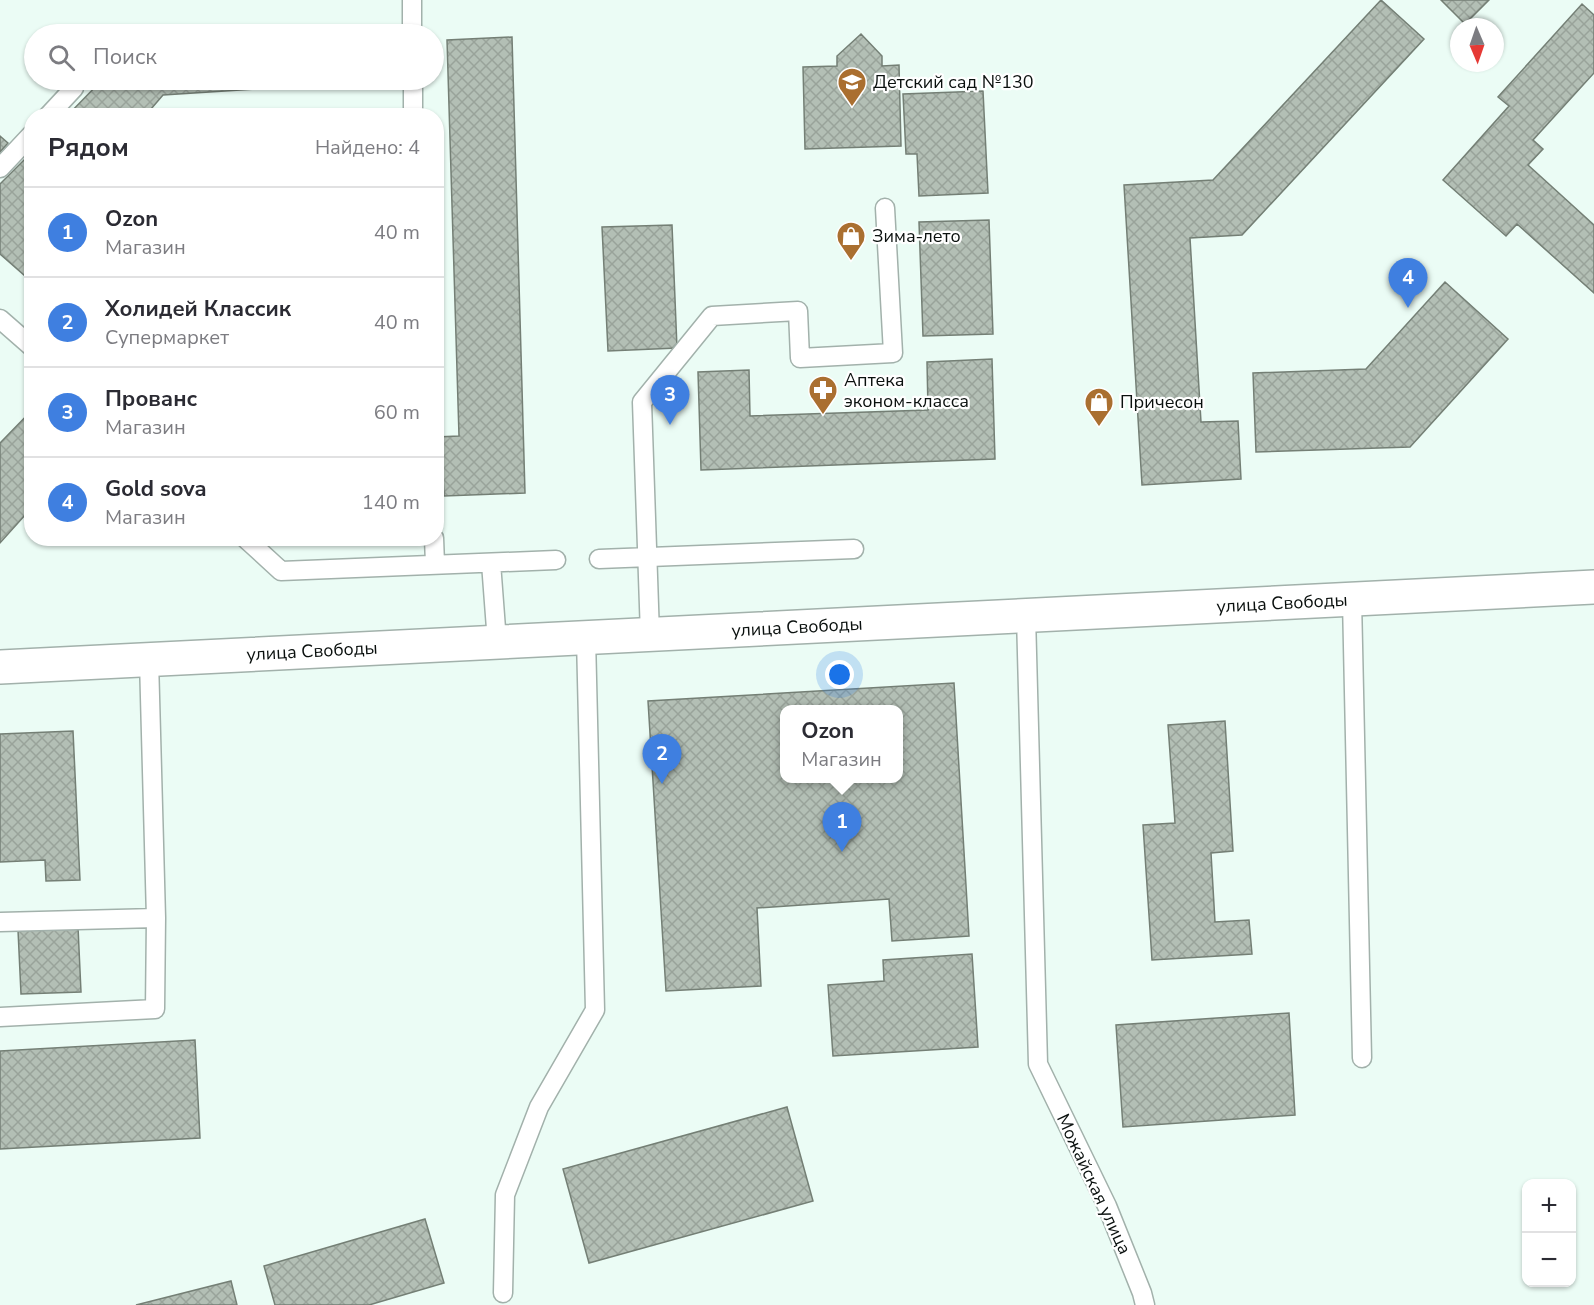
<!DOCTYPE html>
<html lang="ru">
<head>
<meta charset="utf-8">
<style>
	:root { --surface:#fff; --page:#f7f7f7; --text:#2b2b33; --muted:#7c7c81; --line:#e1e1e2; --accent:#7c3aed }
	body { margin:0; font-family:"Nunito Sans",sans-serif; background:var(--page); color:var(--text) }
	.controls { position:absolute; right:18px; bottom:18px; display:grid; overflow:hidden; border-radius:12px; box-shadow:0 2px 4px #0004 }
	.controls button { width:54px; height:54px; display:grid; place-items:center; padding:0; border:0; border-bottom:2px solid var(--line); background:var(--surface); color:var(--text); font:30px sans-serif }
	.compass { position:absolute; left:1450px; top:18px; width:54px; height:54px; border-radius:50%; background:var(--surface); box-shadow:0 2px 4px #0004; rotate:178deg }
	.you { position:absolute; left:840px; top:675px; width:21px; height:21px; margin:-15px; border:4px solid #fff; border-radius:50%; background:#1a73e8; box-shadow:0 0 0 9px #1a73e833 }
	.badge { display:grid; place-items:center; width:39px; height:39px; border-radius:50%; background:var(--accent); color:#fff; font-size:20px; font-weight:700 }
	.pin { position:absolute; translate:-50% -50px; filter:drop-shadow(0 2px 3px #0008) }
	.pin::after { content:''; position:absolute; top:32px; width:21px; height:18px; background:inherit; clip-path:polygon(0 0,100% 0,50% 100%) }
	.popup { position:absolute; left:780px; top:705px; width:123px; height:78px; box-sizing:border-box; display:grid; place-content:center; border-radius:12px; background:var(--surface); filter:drop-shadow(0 2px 4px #0005); font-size:20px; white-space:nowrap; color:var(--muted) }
	.popup b { font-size:22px; color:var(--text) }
	.popup::after { content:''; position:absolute; left:50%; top:100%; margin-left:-12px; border:12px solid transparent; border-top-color:var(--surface) }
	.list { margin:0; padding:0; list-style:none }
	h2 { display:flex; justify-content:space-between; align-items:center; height:78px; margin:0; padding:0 24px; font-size:26px }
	h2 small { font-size:20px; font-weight:400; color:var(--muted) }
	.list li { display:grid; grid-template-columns:39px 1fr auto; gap:18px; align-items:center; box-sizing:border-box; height:90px; padding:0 24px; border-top:2px solid var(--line) }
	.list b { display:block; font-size:22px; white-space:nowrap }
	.list p { margin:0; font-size:20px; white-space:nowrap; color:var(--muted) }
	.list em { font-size:20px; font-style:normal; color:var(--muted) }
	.icon { flex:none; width:33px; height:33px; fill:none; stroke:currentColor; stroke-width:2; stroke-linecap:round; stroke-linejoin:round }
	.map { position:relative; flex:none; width:1594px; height:1305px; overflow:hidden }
	.search { position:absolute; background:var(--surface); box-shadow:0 2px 4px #0004; left:24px; top:24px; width:420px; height:66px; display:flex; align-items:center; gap:15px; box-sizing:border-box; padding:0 21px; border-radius:33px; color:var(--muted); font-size:22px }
	.panel { position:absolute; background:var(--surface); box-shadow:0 2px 4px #0004; left:24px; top:108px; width:420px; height:438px; border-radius:24px }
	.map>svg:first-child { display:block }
	.building { fill:url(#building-cross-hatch); stroke:#747f75; stroke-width:1.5; fill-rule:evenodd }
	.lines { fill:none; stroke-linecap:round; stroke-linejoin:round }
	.lane-casing { stroke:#a2b1ab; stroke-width:21 }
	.street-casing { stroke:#a2b1ab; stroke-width:36 }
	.lane { stroke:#fff; stroke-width:18 }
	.street { stroke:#fff; stroke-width:33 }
	.labels { text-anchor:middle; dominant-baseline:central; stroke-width:4.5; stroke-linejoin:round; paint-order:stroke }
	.poi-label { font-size:18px; fill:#0a100e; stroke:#fff; text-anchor:start }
	.street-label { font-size:18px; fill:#0a100e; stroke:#fff }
</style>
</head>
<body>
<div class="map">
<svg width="1594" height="1305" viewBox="0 0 1594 1305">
	<defs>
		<pattern id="building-cross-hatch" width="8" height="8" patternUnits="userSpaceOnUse" patternTransform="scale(1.5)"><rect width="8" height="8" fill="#b3bfb5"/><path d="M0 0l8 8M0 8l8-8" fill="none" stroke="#99a39a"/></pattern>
	</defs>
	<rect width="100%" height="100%" fill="#ebfcf5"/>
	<path class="building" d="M1381,0L1424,39L1242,235L1190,238L1201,422L1238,421L1241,479L1142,485L1124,185L1213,180Z
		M1441,0H1489L1465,24Z
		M1582,4L1594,15V73L1533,140L1543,149L1528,165L1594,225V293L1517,224L1506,236L1443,180L1509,106L1498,97Z
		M302,26V34H219Z
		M861,34L882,56V66L899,65L901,146L805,149L803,67L837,66V56Z
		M512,37L525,493L444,496L443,477H436V437L459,436L447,40Z
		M102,80H303V86L163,95L145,116H67Z
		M983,91L988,193L919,196L917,154H906L903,94Z
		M0,136L8,143L0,152Z
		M32,152V282L0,254V184Z
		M989,220L993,334L923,336L919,222Z
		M672,225L677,348L608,351L602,227Z
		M1445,282L1508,339L1410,447L1256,452L1253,373L1366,369Z
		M992,359L995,459L701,470L698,372L749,370L750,416L928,410L927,362Z
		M32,410V518L26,514L0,543V443Z
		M954,683L969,936L892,941L889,899L757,908L761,986L666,991L648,701ZM785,710H899V778H785Z
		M1225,721L1233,851L1211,853L1215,922L1249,920L1252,954L1152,960L1143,825L1175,823L1168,725Z
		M73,731L80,880L46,881L45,860L0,862V734Z
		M78,927L81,992L21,994L18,930Z
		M972,954L978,1047L833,1056L828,985L884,981L883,960Z
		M1289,1013L1295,1115L1123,1127L1116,1025Z
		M195,1040L200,1138L0,1149V1051Z
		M787,1107L813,1201L589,1263L563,1169Z
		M425,1219L444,1283L369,1305H275L264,1266Z
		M231,1281L237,1305H136Z"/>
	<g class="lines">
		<g class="lane-casing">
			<path id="lane" d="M412,0V34
				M413,80V116
				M48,116L74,88
				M0,168L32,134
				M0,319L32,347
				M245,538L281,571L556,560
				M434,538L435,564
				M599,559L854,549
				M491,563L497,642
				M1352,600L1362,1058
				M1026,616L1038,1064L1107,1206L1142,1293L1145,1305
				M650,635L642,402L712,316L798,311L800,358L893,353L885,208
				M0,922L156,918
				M0,1017L155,1009L156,918L149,660
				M503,1293L505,1195L539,1107L595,1010L586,638"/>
		</g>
		<g class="street-casing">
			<path id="street" d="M0,667L1594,587"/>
		</g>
		<use href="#lane" class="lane"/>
		<use href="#street" class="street"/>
	</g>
	<defs>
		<g id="school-pin" transform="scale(1.5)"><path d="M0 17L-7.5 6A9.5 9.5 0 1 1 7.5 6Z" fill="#aa6f30" stroke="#fff"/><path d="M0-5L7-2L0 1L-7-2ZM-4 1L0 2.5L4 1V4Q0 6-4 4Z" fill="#fff"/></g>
		<g id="shop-pin" transform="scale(1.5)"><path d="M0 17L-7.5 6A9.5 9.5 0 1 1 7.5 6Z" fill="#aa6f30" stroke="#fff"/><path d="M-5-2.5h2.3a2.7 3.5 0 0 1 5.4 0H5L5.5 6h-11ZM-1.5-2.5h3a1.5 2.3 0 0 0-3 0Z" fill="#fff"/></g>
		<g id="pharmacy-pin" transform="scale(1.5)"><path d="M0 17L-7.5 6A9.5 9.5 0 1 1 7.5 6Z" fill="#aa6f30" stroke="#fff"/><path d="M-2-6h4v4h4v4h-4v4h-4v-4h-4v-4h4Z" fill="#fff"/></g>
	</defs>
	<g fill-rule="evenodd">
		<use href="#school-pin" x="852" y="82"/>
		<use href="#shop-pin" x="851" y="236"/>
		<use href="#pharmacy-pin" x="823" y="390"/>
		<use href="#shop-pin" x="1099" y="402"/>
	</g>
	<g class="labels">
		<g class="poi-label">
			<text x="873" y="82">Детский сад №130</text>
			<text x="872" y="236">Зима-лето</text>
			<text x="844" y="380">Аптека<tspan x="844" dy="21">эконом-класса</tspan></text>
			<text x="1120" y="402">Причесон</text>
		</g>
		<g class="street-label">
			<text transform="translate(1282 603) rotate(-3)">улица Свободы</text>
			<text transform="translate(797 627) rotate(-3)">улица Свободы</text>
			<text transform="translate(312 651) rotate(-3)">улица Свободы</text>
			<text transform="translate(1094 1184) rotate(65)">Можайская улица</text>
		</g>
	</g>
</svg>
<div class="controls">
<button>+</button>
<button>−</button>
</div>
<svg class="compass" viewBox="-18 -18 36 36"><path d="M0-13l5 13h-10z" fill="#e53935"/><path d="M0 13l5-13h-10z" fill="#7c7c81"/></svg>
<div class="you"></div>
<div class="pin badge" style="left:842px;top:852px;background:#3f7fe0">1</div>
<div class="popup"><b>Ozon</b>Магазин</div>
<div class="pin badge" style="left:662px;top:784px;background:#3f7fe0">2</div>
<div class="pin badge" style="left:670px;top:425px;background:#3f7fe0">3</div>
<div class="pin badge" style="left:1408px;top:308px;background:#3f7fe0">4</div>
<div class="search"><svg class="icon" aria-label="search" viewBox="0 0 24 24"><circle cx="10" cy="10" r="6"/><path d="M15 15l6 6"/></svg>Поиск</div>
<section class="panel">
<h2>Рядом<small>Найдено: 4</small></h2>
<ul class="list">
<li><span class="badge" style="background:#3f7fe0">1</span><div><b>Ozon</b><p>Магазин</p></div><em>40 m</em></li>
<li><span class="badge" style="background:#3f7fe0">2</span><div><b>Холидей Классик</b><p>Супермаркет</p></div><em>40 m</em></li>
<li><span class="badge" style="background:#3f7fe0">3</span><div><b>Прованс</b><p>Магазин</p></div><em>60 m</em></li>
<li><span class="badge" style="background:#3f7fe0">4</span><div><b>Gold sova</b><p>Магазин</p></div><em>140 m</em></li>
</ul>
</section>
</div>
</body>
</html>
